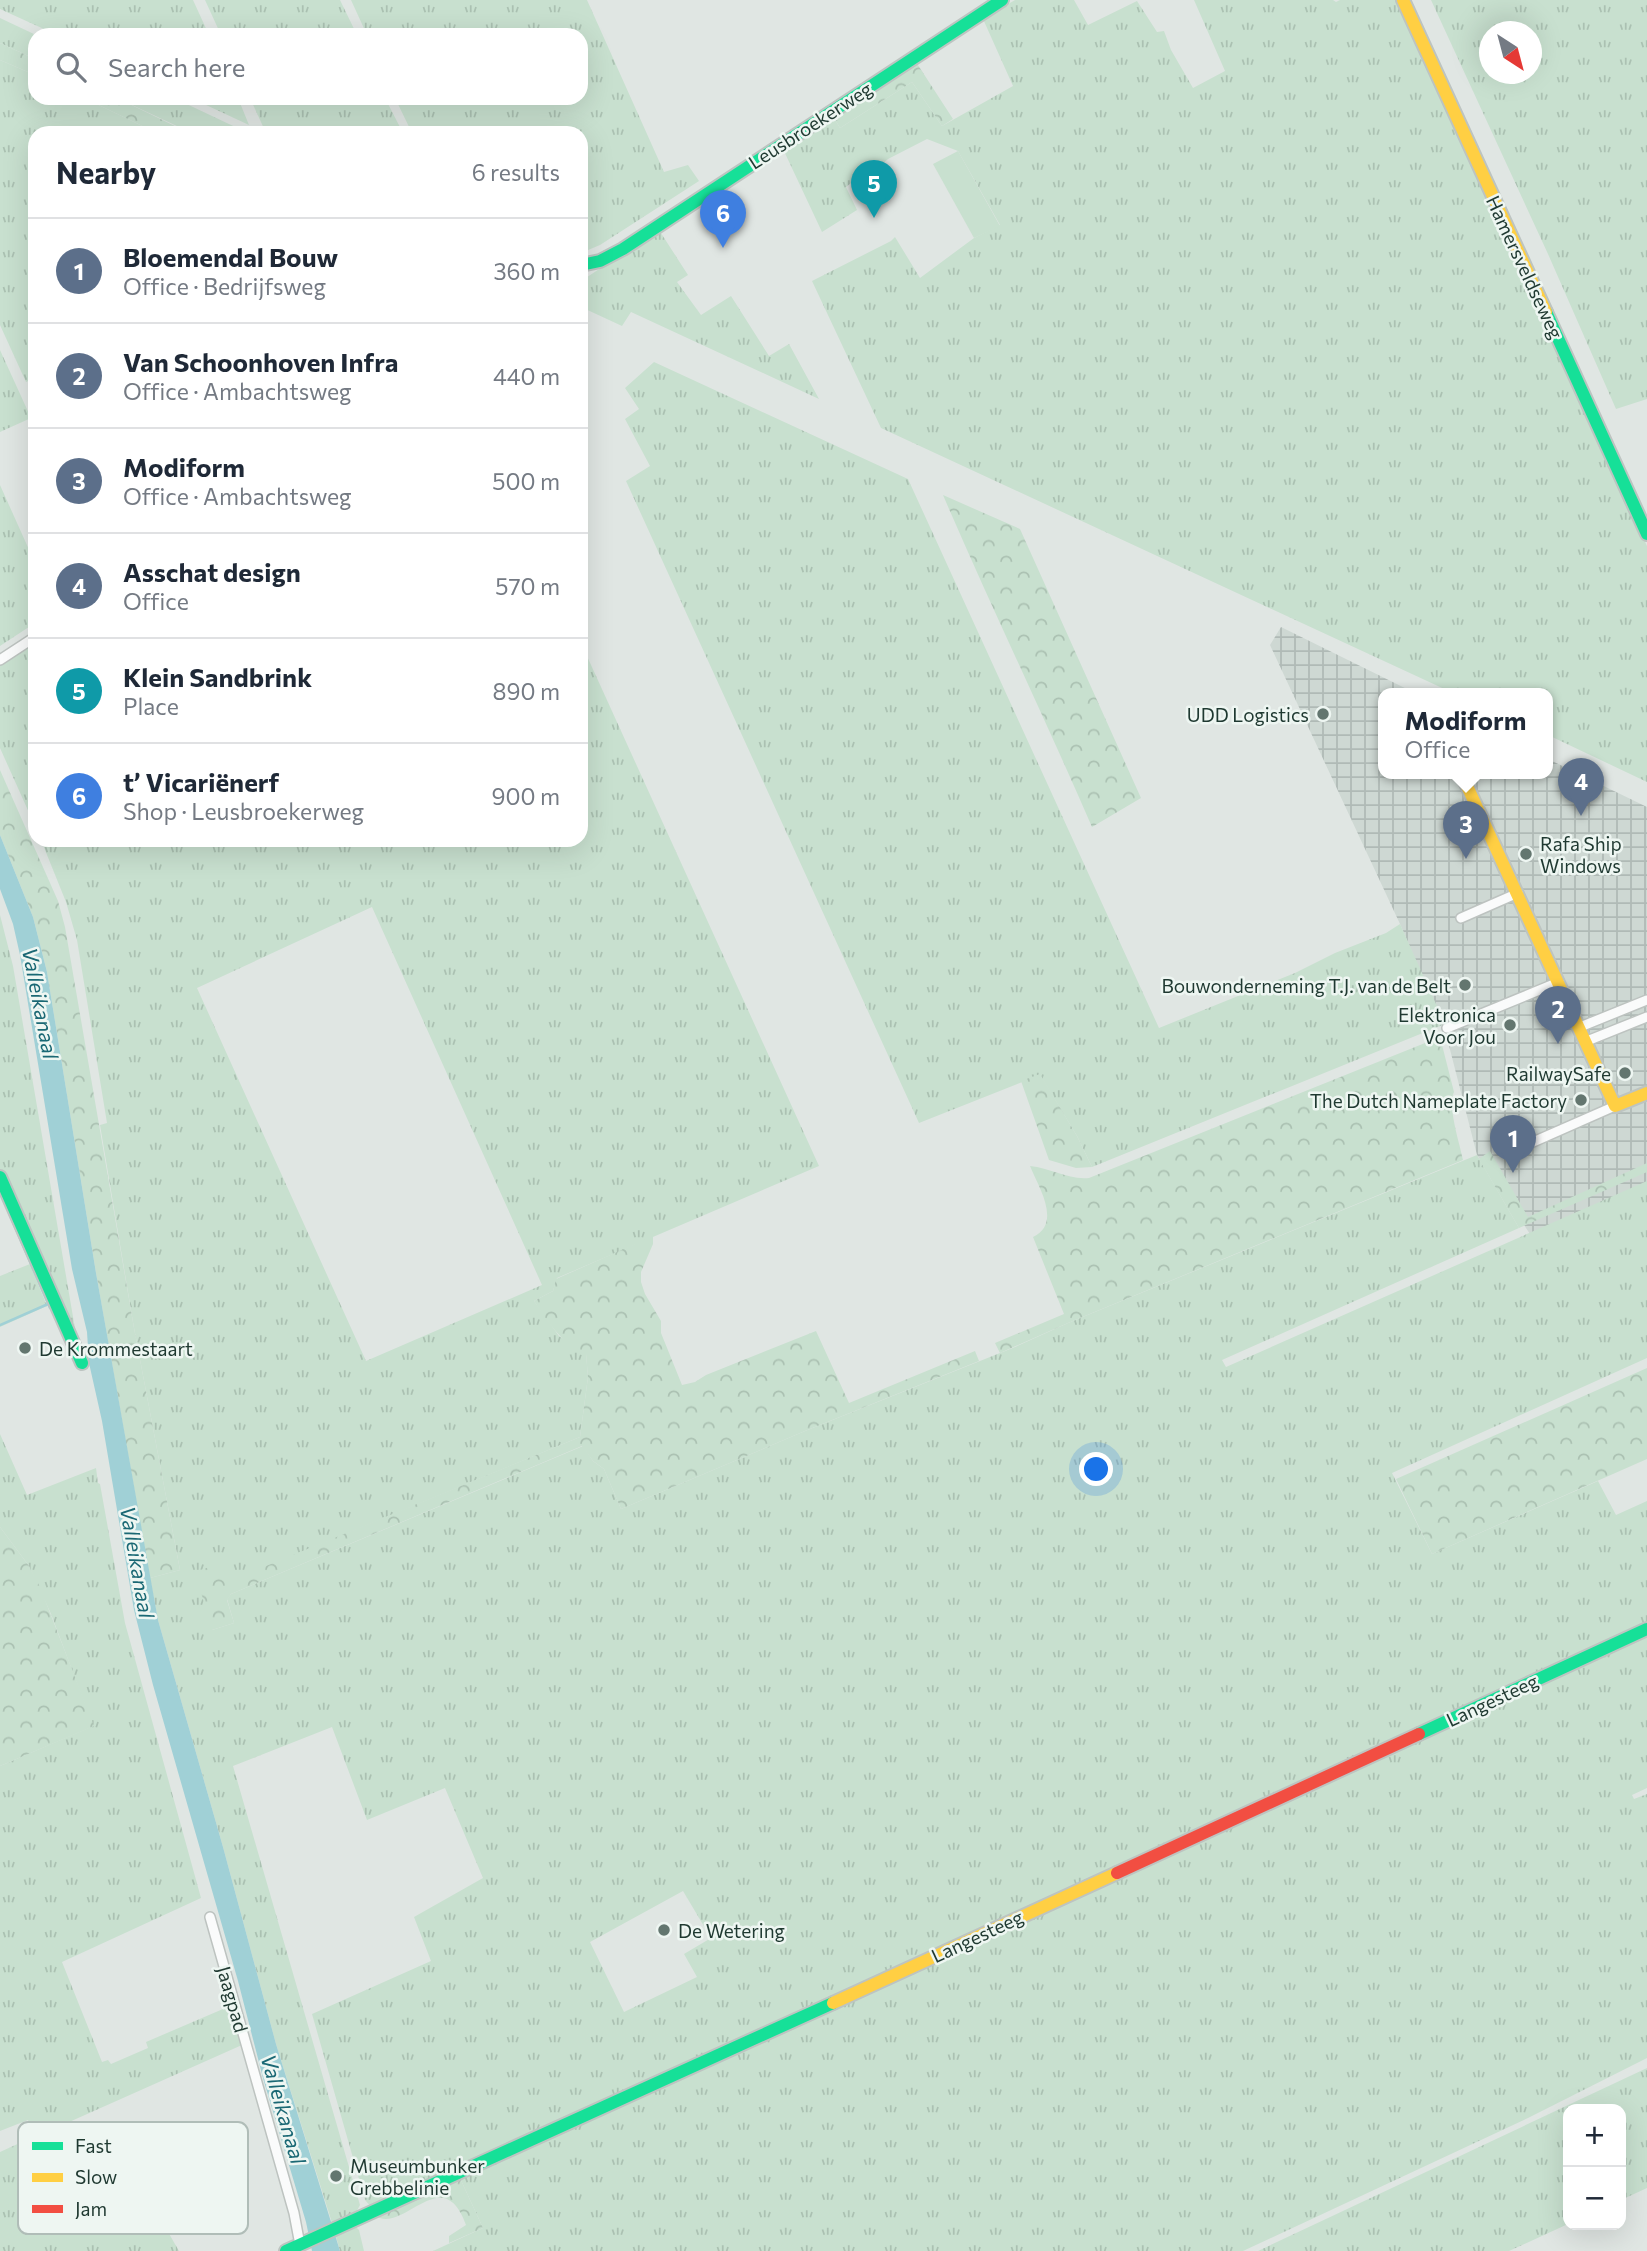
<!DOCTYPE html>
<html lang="en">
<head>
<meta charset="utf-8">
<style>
	:root { --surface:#fff; --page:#f6f6f7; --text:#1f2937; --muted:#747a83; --line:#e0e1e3; --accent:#0f766e }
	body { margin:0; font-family:Commissioner,sans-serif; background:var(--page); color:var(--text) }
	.controls { position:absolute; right:21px; bottom:21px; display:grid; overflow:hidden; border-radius:14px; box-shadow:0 7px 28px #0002 }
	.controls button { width:63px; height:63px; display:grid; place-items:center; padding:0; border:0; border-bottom:2px solid var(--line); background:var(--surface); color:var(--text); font:35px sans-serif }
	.compass { position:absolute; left:1479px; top:21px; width:63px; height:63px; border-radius:50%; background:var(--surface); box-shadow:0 7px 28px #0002; rotate:144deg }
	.you { position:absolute; left:1097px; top:1470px; width:24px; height:24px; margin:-18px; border:5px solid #fff; border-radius:50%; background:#1a73e8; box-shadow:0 0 0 10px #1a73e833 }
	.badge { display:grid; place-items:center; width:46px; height:46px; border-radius:50%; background:var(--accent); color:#fff; font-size:23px; font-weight:700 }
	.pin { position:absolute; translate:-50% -58px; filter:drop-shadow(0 2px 4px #0008) }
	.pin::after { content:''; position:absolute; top:37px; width:24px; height:21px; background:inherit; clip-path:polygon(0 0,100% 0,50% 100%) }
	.popup { position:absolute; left:1378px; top:688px; width:175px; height:91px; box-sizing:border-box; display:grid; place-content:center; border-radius:14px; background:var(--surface); filter:drop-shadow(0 2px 5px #0005); font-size:23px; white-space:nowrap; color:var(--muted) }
	.popup b { font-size:26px; color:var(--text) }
	.popup::after { content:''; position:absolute; left:50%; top:100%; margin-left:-14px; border:14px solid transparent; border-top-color:var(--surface) }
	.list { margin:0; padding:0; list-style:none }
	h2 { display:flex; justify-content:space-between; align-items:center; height:91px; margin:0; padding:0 28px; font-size:30px }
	h2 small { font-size:23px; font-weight:400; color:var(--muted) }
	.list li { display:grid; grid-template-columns:46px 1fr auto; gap:21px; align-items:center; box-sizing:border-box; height:105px; padding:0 28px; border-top:2px solid var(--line) }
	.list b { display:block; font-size:26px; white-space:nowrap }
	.list p { margin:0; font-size:23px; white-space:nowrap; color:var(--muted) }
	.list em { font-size:23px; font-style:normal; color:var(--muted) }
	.icon { flex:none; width:38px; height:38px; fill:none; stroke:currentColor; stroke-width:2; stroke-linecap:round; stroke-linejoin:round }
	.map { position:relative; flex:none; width:1647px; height:2251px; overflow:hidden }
	.search { position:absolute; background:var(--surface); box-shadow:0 7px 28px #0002; left:28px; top:28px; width:560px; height:77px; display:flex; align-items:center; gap:18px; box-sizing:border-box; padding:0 24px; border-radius:21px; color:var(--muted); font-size:26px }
	.panel { position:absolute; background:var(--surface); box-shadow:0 7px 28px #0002; left:28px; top:126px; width:560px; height:721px; border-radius:21px }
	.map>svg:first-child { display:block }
	.industrial { fill:url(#industrial-grid) }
	.grass { fill:url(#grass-tufts); fill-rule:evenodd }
	.forest { fill:url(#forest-crowns) }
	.pitch { fill:#c8e0cf }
	.water { fill:#a0d0d6 }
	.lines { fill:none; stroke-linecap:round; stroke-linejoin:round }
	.stream { stroke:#a0d0d6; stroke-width:2.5 }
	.street-casing { stroke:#bdc3c0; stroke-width:12 }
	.fast-casing { stroke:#bdc4c1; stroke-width:16 }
	.slow-casing { stroke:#bdc4c1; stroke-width:16 }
	.jam-casing { stroke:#bdc4c1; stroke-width:16 }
	.street { stroke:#fafbfb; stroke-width:9 }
	.fast { stroke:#16e098; stroke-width:12 }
	.slow { stroke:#ffcf43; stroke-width:12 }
	.jam { stroke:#f24e42; stroke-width:12 }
	.poi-dot { fill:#63766f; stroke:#eef6f2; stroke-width:2.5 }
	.labels { text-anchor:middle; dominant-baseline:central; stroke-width:5; stroke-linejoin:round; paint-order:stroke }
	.street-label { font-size:19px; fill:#1f3931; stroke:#eef6f2 }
	.poi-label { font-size:19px; fill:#1f3931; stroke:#eef6f2; text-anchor:end }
	.water-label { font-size:21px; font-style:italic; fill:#1a6874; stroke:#eef6f2 }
	.key { fill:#eef6f2; stroke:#b0bdb8; stroke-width:2 }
	.key-label { font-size:19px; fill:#1f3931 }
</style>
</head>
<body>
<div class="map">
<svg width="1647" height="2251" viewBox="0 0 1647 2251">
	<defs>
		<pattern id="industrial-grid" width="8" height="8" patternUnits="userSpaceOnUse" patternTransform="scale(1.75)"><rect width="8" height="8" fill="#ced8d3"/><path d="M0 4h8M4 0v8" fill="none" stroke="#b0bab6"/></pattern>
		<pattern id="grass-tufts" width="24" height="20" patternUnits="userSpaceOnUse" patternTransform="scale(1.75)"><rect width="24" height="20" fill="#c8e0cf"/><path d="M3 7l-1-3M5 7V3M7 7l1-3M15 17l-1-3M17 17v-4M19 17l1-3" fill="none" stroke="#abc1b2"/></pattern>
		<pattern id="forest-crowns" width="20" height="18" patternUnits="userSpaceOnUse" patternTransform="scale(1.75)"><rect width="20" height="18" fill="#c8e0cf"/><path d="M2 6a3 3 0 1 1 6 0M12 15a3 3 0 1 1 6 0" fill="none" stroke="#abc1b2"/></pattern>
	</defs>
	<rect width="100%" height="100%" fill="#e0e6e3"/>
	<path class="industrial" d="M1281,627L1415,693H1384V773H1548V759L1647,807V1184L1530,1234L1477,1155L1444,1026L1400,924L1270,645Z"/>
	<path class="grass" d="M0,0H193L209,35H57L0,9Z
		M205,0H340L357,35H221Z
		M351,0H587L664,172L688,165L699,181L600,245L581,253V133H412L395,98H581V35H367Z
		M1015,0H1074L1088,25L1137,1L1157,32L1164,31L1171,50L1193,88L1225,71L1194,0H1333L1336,2L1340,0H1395L1647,546V782L1548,735V693H1453L881,428L812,281L891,241L895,237L920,278L974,238L1000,225L958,151L927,139L888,159L880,166L870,165L859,170L860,176L846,187L857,210L822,232L783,149L833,116L840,128L912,82L942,126L1013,86L983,19Z
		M1431,0H1647V399L1616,409L1548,254ZM1490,32H1532V74H1490Z
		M0,18L36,35L35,59L0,43Z
		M0,60L35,75V98H84L157,133H35V378L26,382L0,325Z
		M117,98H174L248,133H177L179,127Z
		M191,98H238L249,125Z
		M250,98H385L403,133H266Z
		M659,230L688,275L677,282L701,315L731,296L769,356L789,344L819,399L631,312L622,326L581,307V281Z
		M0,350L31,418L0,432Z
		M654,362L908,479L1159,1028L1295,973L1335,953L1386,933L1400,924L1445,1024L1092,1167L1077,1136L1040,1075L919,1123L626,481L650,466L625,419L639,409L625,388Z
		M0,485L35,563V623L0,646Z
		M35,642V826L0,748V666Z
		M581,643L819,1166L557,1278L553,1291L534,1301L559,1336L586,1353L588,1377L580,1437L227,1583L212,1630L234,1623L227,1599L231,1594L583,1446L593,1461L604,1469L621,1509L805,1431L1015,1347L1068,1323L1477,1155L1519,1228L1222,1360L1226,1367L1647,1181V1358L1392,1473L1432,1554L1598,1481L1616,1515L1647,1501V1624L715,2049L677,2069L372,2208L365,2200L312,2014L431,1961L414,1917L483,1878L445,1788L367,1820L332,1727L233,1766L360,2205L354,2216L333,2226L276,2044L223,1847L158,1620L150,1578L180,1570L134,1328L100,1125L107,1123L77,940L66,902L41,840H581ZM372,907L542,1285L366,1361L197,988ZM683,1891L711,1938L684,1954L697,1977L624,2012L590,1942Z
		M0,915L13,966L78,1346L0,1169Z
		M30,1264L47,1306L0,1327V1276Z
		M0,1434L27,1495L96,1468L98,1483L100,1484L125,1623L201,1898L62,1962L102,2062L108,2060L111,2064L148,2048L146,2042L230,2006L242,2045L49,2131L75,2197L103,2191L109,2199H149L179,2251H0V2152L35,2136L28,2120L0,2131V1766L93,1726L51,1614L29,1566L0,1527Z
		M1647,1634V1788L1632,1795L1634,1799L1647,1794V2058L1528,2118L1243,2251H433L483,2228L459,2176Z
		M1647,2068V2188L1621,2200V2109H1568V2224L1509,2251H1258Z
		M354,2225L359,2230L364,2251H340L335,2233Z"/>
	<path class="forest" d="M0,43L35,59V75L0,60Z
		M916,62L953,119L942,126L912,82L840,128L833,116Z
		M84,98H117L179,128L177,133H157Z
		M943,495L1020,529L1141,798L1092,827C1044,716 991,607 943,495Z
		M0,770L58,901L65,927L134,1328L180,1570L150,1578L96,1273L47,972L33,917L0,835Z
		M1440,1037L1454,1092C1447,1106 1460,1144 1463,1160L1068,1323L1000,1353L995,1343L1064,1314L1033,1237C1062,1223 1039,1188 1030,1166C1051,1168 1068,1180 1089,1178Z
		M1040,1074L1077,1136L1092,1167L1076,1168L1049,1160L1021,1081Z
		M1490,1151L1528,1217L1647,1163V1172L1519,1228L1479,1159Z
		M653,1236V1244L641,1272V1282L645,1294L661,1321V1333L682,1385L695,1382L706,1375L816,1331L849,1403L975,1351L979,1361L805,1431L621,1509L604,1469L593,1461L582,1446L231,1594L227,1600L234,1623L212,1630L195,1572L218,1564L227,1582L580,1437L588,1377L586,1354L581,1355C561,1340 547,1322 534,1301L553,1291L556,1279Z
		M1647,1368V1459L1432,1554L1396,1479Z
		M0,1527L29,1566L40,1587L94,1726L0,1766Z
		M459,2176L483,2228L449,2243V2236L466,2225C442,2159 403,2237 374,2215Z"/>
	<path class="pitch" d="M958,151L1000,226L974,238L933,164Z"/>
	<path class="water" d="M0,835L33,917L47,972L96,1273L158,1620L223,1847L276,2044L340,2251H312L306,2222L263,2078L238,1981L153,1685L134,1610L102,1421L89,1363L87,1332L72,1269L20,955L13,924L0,889Z"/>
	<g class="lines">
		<path class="stream" d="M9,1213L50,1308
			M0,1325L48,1304"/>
		<g class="street-casing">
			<path id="street" d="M0,660L35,637
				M1461,918L1518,893
				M1580,1027L1647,1000
				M1447,1028L1559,982
				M1587,1041L1647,1017
				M1515,1150L1615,1106
				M210,1917L294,2213L300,2245"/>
		</g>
		<g class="fast-casing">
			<path id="fast" d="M581,265L600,261L623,249L1002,0
				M1546,312L1647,534
				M0,1177L82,1363
				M1419,1734L1647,1629
				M286,2251L833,2003"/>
		</g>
		<g class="slow-casing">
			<path id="slow" d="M1403,0L1546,312
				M1461,773L1615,1106L1647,1093
				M833,2003L1117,1873"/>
		</g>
		<g class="jam-casing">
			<path id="jam" d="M1117,1873L1419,1734"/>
		</g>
		<use href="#street" class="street"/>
		<use href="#fast" class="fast"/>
		<use href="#slow" class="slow"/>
		<use href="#jam" class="jam"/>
	</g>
	<g class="poi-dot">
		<circle cx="1323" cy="714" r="7"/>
		<circle cx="1526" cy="854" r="7"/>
		<circle cx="1465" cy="985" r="7"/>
		<circle cx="1510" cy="1025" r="7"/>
		<circle cx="1625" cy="1073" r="7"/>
		<circle cx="1581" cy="1100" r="7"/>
		<circle cx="25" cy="1348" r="7"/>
		<circle cx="664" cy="1930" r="7"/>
		<circle cx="336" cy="2176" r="7"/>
	</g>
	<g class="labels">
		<g class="street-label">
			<text transform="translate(810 125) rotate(-33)">Leusbroekerweg</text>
			<text transform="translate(1525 267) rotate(65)">Hamersveldseweg</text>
			<text transform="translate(1492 1700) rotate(-25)">Langesteeg</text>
			<text transform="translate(977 1936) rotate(-25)">Langesteeg</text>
			<text transform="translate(233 1999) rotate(74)">Jaagpad</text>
		</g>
		<g class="poi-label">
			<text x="1309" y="714">UDD Logistics</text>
			<text x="1540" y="843" text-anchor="start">Rafa Ship<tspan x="1540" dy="22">Windows</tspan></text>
			<text x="1451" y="985">Bouwonderneming T.J. van de Belt</text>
			<text x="1496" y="1014">Elektronica<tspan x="1496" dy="22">Voor Jou</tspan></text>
			<text x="1611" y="1073">RailwaySafe</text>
			<text x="1567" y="1100">The Dutch Nameplate Factory</text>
			<text x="39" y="1348" text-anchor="start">De Krommestaart</text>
			<text x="678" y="1930" text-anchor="start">De Wetering</text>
			<text x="350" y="2165" text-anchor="start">Museumbunker<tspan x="350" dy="22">Grebbelinie</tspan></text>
		</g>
		<g class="water-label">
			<text transform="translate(41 1003) rotate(79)">Valleikanaal</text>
			<text transform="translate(138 1562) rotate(80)">Valleikanaal</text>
			<text transform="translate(284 2109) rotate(74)">Valleikanaal</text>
		</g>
	</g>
	<rect x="18" y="2122" width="230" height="112" rx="10" class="key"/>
	<rect x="32" y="2142" width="31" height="8" fill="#16e098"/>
	<rect x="32" y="2173" width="31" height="9" fill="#ffcf43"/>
	<rect x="32" y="2205" width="31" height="8" fill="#f24e42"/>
	<g class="key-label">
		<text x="75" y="2153">Fast</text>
		<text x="75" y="2184">Slow</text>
		<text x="75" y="2216">Jam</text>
	</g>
</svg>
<div class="controls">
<button>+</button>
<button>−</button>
</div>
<svg class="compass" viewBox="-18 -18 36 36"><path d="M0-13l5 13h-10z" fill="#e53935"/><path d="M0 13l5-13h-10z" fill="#747a83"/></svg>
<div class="you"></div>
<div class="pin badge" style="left:1513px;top:1173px;background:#5c6f8a">1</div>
<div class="pin badge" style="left:1558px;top:1044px;background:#5c6f8a">2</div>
<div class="pin badge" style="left:1466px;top:859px;background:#5c6f8a">3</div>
<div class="popup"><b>Modiform</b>Office</div>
<div class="pin badge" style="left:1581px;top:816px;background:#5c6f8a">4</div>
<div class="pin badge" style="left:874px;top:218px;background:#0f9aa8">5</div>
<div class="pin badge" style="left:723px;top:248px;background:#3f7fe0">6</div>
<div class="search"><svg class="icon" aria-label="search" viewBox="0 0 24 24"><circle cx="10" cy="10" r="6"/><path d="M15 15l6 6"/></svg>Search here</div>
<section class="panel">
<h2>Nearby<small>6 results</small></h2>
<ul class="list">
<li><span class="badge" style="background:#5c6f8a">1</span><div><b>Bloemendal Bouw</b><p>Office · Bedrijfsweg</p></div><em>360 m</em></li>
<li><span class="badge" style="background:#5c6f8a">2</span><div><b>Van Schoonhoven Infra</b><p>Office · Ambachtsweg</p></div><em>440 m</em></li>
<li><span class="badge" style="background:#5c6f8a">3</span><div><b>Modiform</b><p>Office · Ambachtsweg</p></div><em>500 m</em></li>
<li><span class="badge" style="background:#5c6f8a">4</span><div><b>Asschat design</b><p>Office</p></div><em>570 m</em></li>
<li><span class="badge" style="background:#0f9aa8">5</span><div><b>Klein Sandbrink</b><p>Place</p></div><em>890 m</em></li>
<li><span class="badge" style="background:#3f7fe0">6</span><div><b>t’ Vicariënerf</b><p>Shop · Leusbroekerweg</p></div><em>900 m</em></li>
</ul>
</section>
</div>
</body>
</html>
